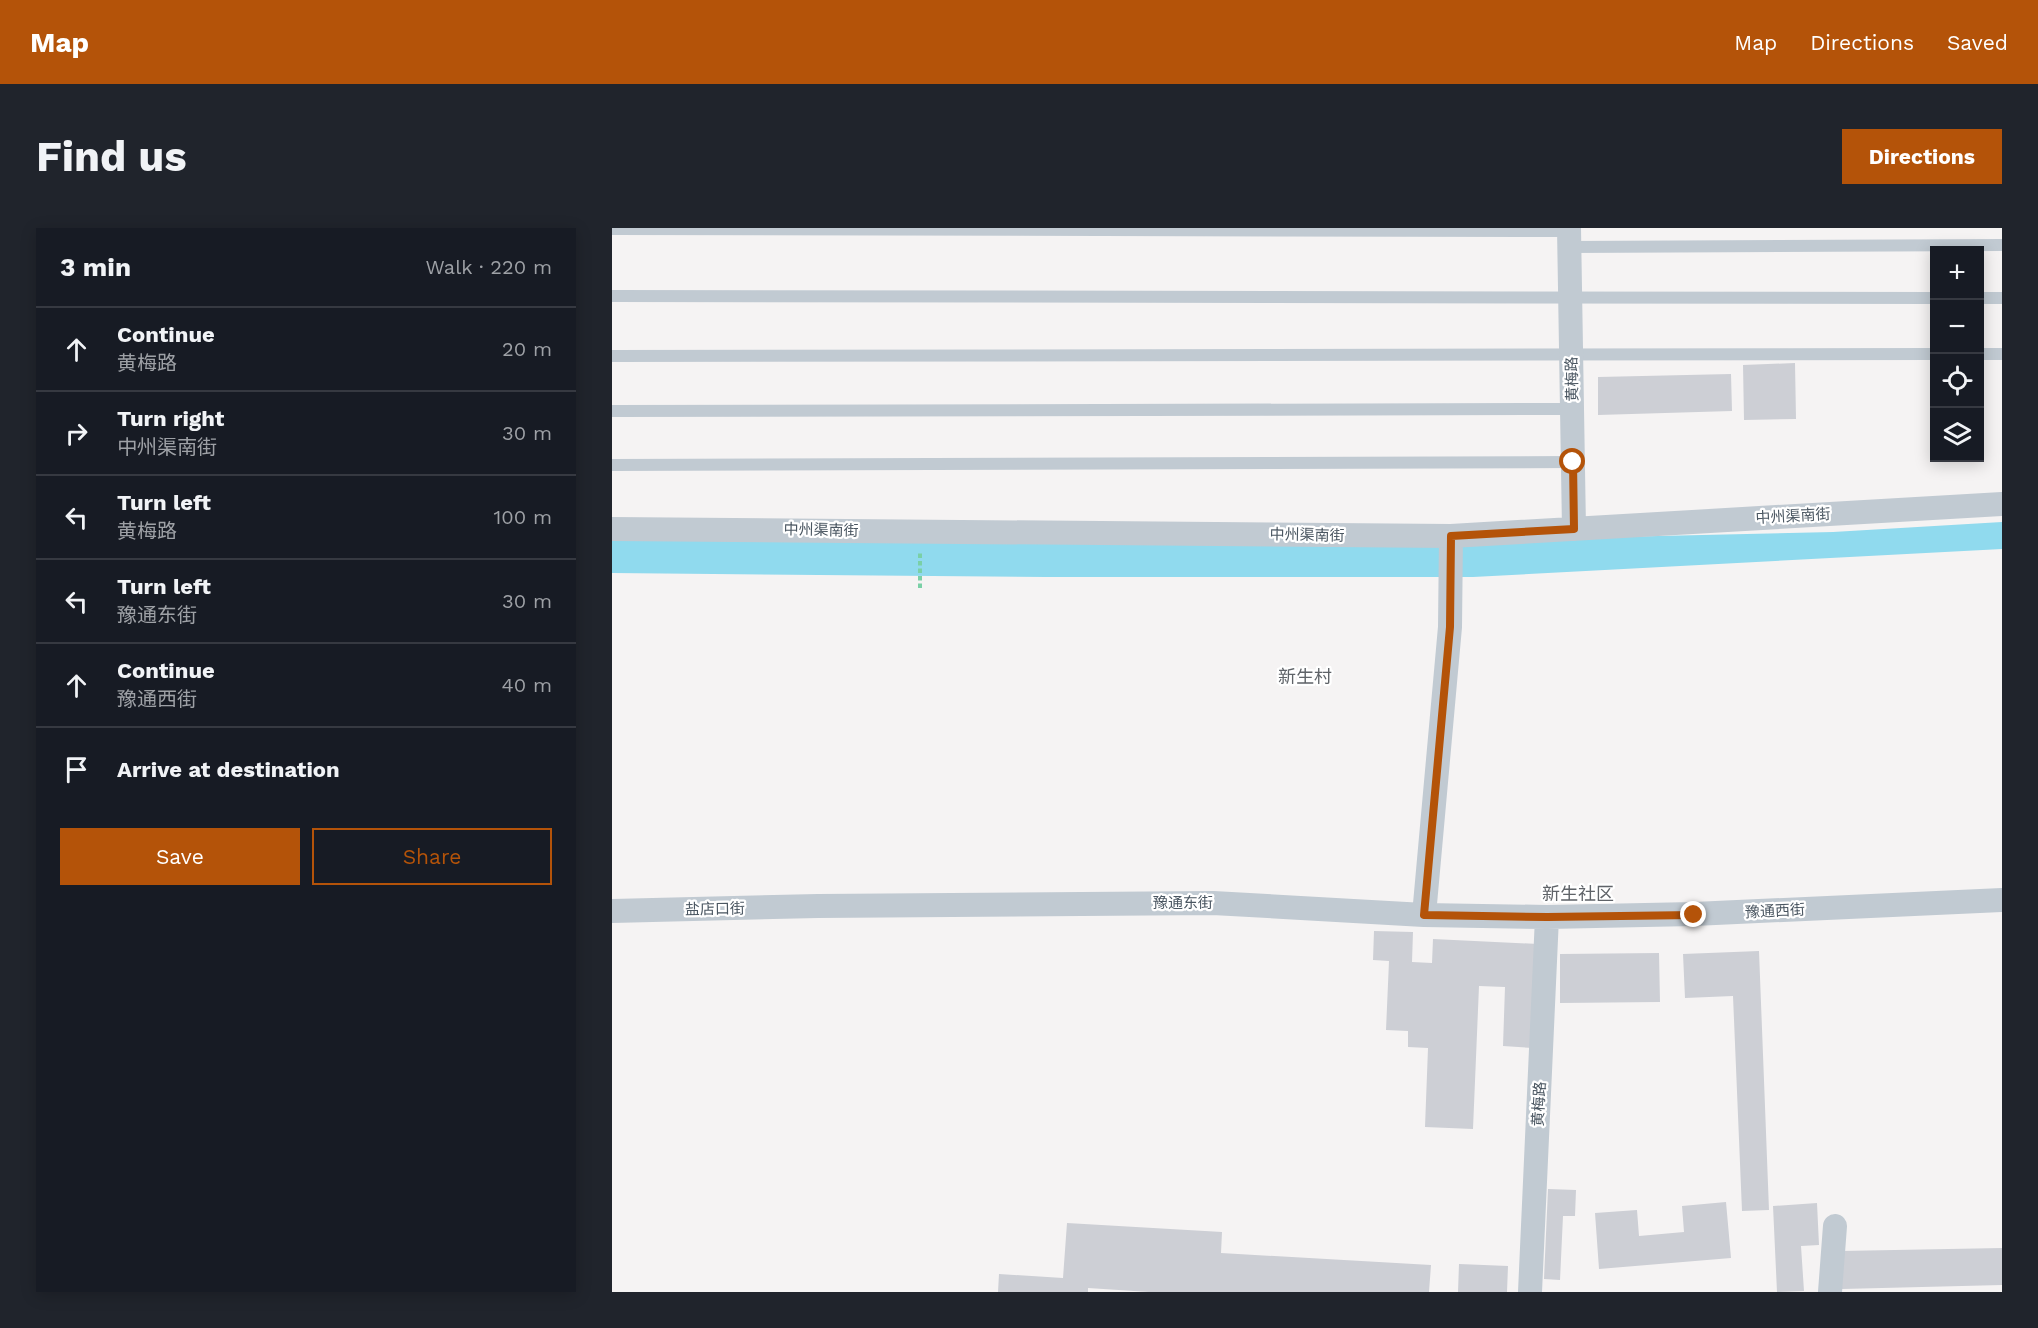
<!DOCTYPE html>
<html lang="en">
<head>
<meta charset="utf-8">
<style>
	:root { --surface:#171b24; --page:#20242c; --text:#f1f3f6; --muted:#9ea1a6; --line:#363941; --accent:#b45309 }
	body { margin:0; font-family:"Work Sans","Noto Sans SC",sans-serif; background:var(--page); color:var(--text) }
	.controls { position:absolute; right:18px; top:18px; display:grid; overflow:hidden; border-radius:0px; box-shadow:0 3px 15px #0003 }
	.controls button { width:54px; height:54px; display:grid; place-items:center; padding:0; border:0; border-bottom:2px solid var(--line); background:var(--surface); color:var(--text); font:30px sans-serif }
	.stop { position:absolute; width:18px; height:18px; margin:-14px; border:4px solid #b45309; border-radius:50%; background:#fff }
	.stop.end { background:#b45309; border-color:#fff; box-shadow:0 2px 6px #0008 }
	.list { margin:0; padding:0; list-style:none }
	h2 { display:flex; justify-content:space-between; align-items:center; height:78px; margin:0; padding:0 24px; font-size:26px }
	h2 small { font-size:20px; font-weight:400; color:var(--muted) }
	.list li { display:grid; grid-template-columns:39px 1fr auto; gap:18px; align-items:center; box-sizing:border-box; height:84px; padding:0 24px; border-top:2px solid var(--line) }
	.list b { display:block; font-size:22px; white-space:nowrap }
	.list p { margin:0; font-size:20px; white-space:nowrap; color:var(--muted) }
	.list em { font-size:20px; font-style:normal; color:var(--muted) }
	.actions { display:flex; gap:12px; padding:18px 24px }
	.actions a { flex:1; padding:14px 0; border:2px solid var(--accent); border-radius:0px; text-align:center; font-size:21px; color:var(--accent) }
	.actions .main { background:var(--accent); color:#fff }
	.icon { flex:none; width:33px; height:33px; fill:none; stroke:currentColor; stroke-width:2; stroke-linecap:round; stroke-linejoin:round }
	.map { position:relative; flex:none; width:1390px; height:1064px; overflow:hidden; border-radius:0px }
	header { display:flex; align-items:center; gap:36px; box-sizing:border-box; height:84px; padding:0 30px; background:var(--accent); color:#fff }
	header strong { font-size:28px }
	nav { display:flex; gap:33px; margin-inline-start:auto; font-size:21px }
	.intro { display:flex; align-items:center; justify-content:space-between; box-sizing:border-box; height:144px; padding:0 36px }
	h1 { margin:0; font-size:42px }
	.button { padding:15px 27px; border-radius:0px; background:var(--accent); color:#fff; font-size:21px; font-weight:700 }
	main { display:flex; gap:36px; padding:0 36px }
	aside { flex:1; background:var(--surface); border-radius:0px; box-shadow:0 3px 15px #0003 }
	.map>svg:first-child { display:block }
	.water { fill:#90daee }
	.building { fill:#cdcfd5 }
	.lines { fill:none; stroke-linecap:round; stroke-linejoin:round }
	.path { stroke:#7ad0a6; stroke-width:4; stroke-dasharray:4.5 3; stroke-linecap:butt }
	.lane { stroke:#c1cad2; stroke-width:12 }
	.street { stroke:#c1cad2; stroke-width:24 }
	.route { stroke:#b45309; stroke-width:8 }
	.labels { text-anchor:middle; dominant-baseline:central; stroke-width:4.5; stroke-linejoin:round; paint-order:stroke }
	.street-label { font-size:15px; fill:#4a5661; stroke:#fff }
	.quarter-label { font-size:18px; fill:#5f6368; stroke:#fff }
</style>
</head>
<body>
<header>
<strong>Map</strong>
<nav><a>Map</a><a>Directions</a><a>Saved</a></nav>
</header>
<div class="intro"><h1>Find us</h1><a class="button">Directions</a></div>
<main>
<aside>
<h2>3 min<small>Walk · 220 m</small></h2>
<ul class="list">
<li><svg class="icon" aria-label="ahead" viewBox="0 0 24 24"><path d="M12 20V5M6 11l6-6 6 6"/></svg><div><b>Continue</b><p>黄梅路</p></div><em>20 m</em></li>
<li><svg class="icon" aria-label="right" viewBox="0 0 24 24"><path d="M7 20v-9h11M14 6l5 5-5 5"/></svg><div><b>Turn right</b><p>中州渠南街</p></div><em>30 m</em></li>
<li><svg class="icon" aria-label="left" viewBox="0 0 24 24"><path d="M17 20v-9H6M10 6l-5 5 5 5"/></svg><div><b>Turn left</b><p>黄梅路</p></div><em>100 m</em></li>
<li><svg class="icon" aria-label="left" viewBox="0 0 24 24"><path d="M17 20v-9H6M10 6l-5 5 5 5"/></svg><div><b>Turn left</b><p>豫通东街</p></div><em>30 m</em></li>
<li><svg class="icon" aria-label="ahead" viewBox="0 0 24 24"><path d="M12 20V5M6 11l6-6 6 6"/></svg><div><b>Continue</b><p>豫通西街</p></div><em>40 m</em></li>
<li><svg class="icon" aria-label="arrive" viewBox="0 0 24 24"><path d="M6 21V4h12l-3 4 3 4H6"/></svg><div><b>Arrive at destination</b></div></li>
</ul>
<div class="actions"><a class="main">Save</a><a>Share</a></div>
</aside>
<div class="map">
<svg width="1390" height="1064" viewBox="0 0 1390 1064">
	<rect width="100%" height="100%" fill="#f5f3f3"/>
	<path class="water" d="M1390,294V321L861,349H434L0,345V310H957L1221,304Z"/>
	<path class="building" d="M1183,135L1184,191L1132,192L1131,137Z
		M1119,146L1120,183L986,187V149Z
		M762,703L801,704L800,734L820,735L821,711L926,716L921,820L891,818L893,759L867,758L861,901L813,899L816,820L796,819V803L774,802L777,733L761,732Z
		M1147,723L1157,982L1130,983L1121,768L1073,770L1071,726Z
		M1047,725L1048,774L948,775V726Z
		M936,961L964,962L963,988H951L948,1052L932,1051Z
		M1114,974L1119,1030L987,1041L983,985L1025,982L1027,1008L1072,1004L1070,978Z
		M1205,975L1207,1017L1189,1018L1192,1063L1165,1064L1161,978Z
		M455,995L610,1004L609,1025L819,1037L817,1064H537L476,1060V1064H386L387,1046L451,1050Z
		M1390,1020V1057L1230,1061L1229,1023Z
		M847,1036L896,1038L895,1064H846Z"/>
	<g class="lines">
		<path class="path" d="M308,360V325"/>
		<path class="lane" d="M0,1L957,3
			M957,19L1390,17
			M0,68L1322,70
			M1368,70H1390
			M1368,126H1390
			M0,128L1322,126
			M0,183L960,181
			M0,237L961,234"/>
		<path class="street" d="M957,0L962,301
			M0,301L839,308L1390,276
			M0,683L206,678L601,675L812,687L935,689L1082,686L1390,672
			M812,687L838,399L839,308
			M918,1064L935,689
			M1218,1064L1223,998"/>
	</g>
	<g class="lines">
		<path class="route" d="M961,234L962,301L839,308L838,399L812,687L935,689L1082,687"/>
	</g>
	<g class="labels">
		<g class="street-label">
			<text transform="translate(960 151) rotate(-91)">黄梅路</text>
			<text transform="translate(1181 288) rotate(-3)">中州渠南街</text>
			<text transform="translate(209 302) rotate(1)">中州渠南街</text>
			<text transform="translate(695 307) rotate(1)">中州渠南街</text>
			<text x="571" y="675">豫通东街</text>
			<text transform="translate(103 681) rotate(-1)">盐店口街</text>
			<text transform="translate(1163 683) rotate(-3)">豫通西街</text>
			<text transform="translate(927 876) rotate(-87)">黄梅路</text>
		</g>
		<g class="quarter-label">
			<text x="693" y="448">新生村</text>
			<text x="966" y="665">新生社区</text>
		</g>
	</g>
</svg>
<div class="controls">
<button>+</button>
<button>−</button>
<button><svg class="icon" aria-label="locate" viewBox="0 0 24 24"><circle cx="12" cy="12" r="6"/><path d="M12 2v4M12 18v4M2 12h4M18 12h4"/></svg></button>
<button><svg class="icon" aria-label="layers" viewBox="0 0 24 24"><path d="M12 4l9 5-9 5-9-5zM3 14l9 5 9-5"/></svg></button>
</div>
<div class="stop" style="left:961px;top:234px"></div>
<div class="stop end" style="left:1082px;top:687px"></div>
</div>
</main>
</body>
</html>
